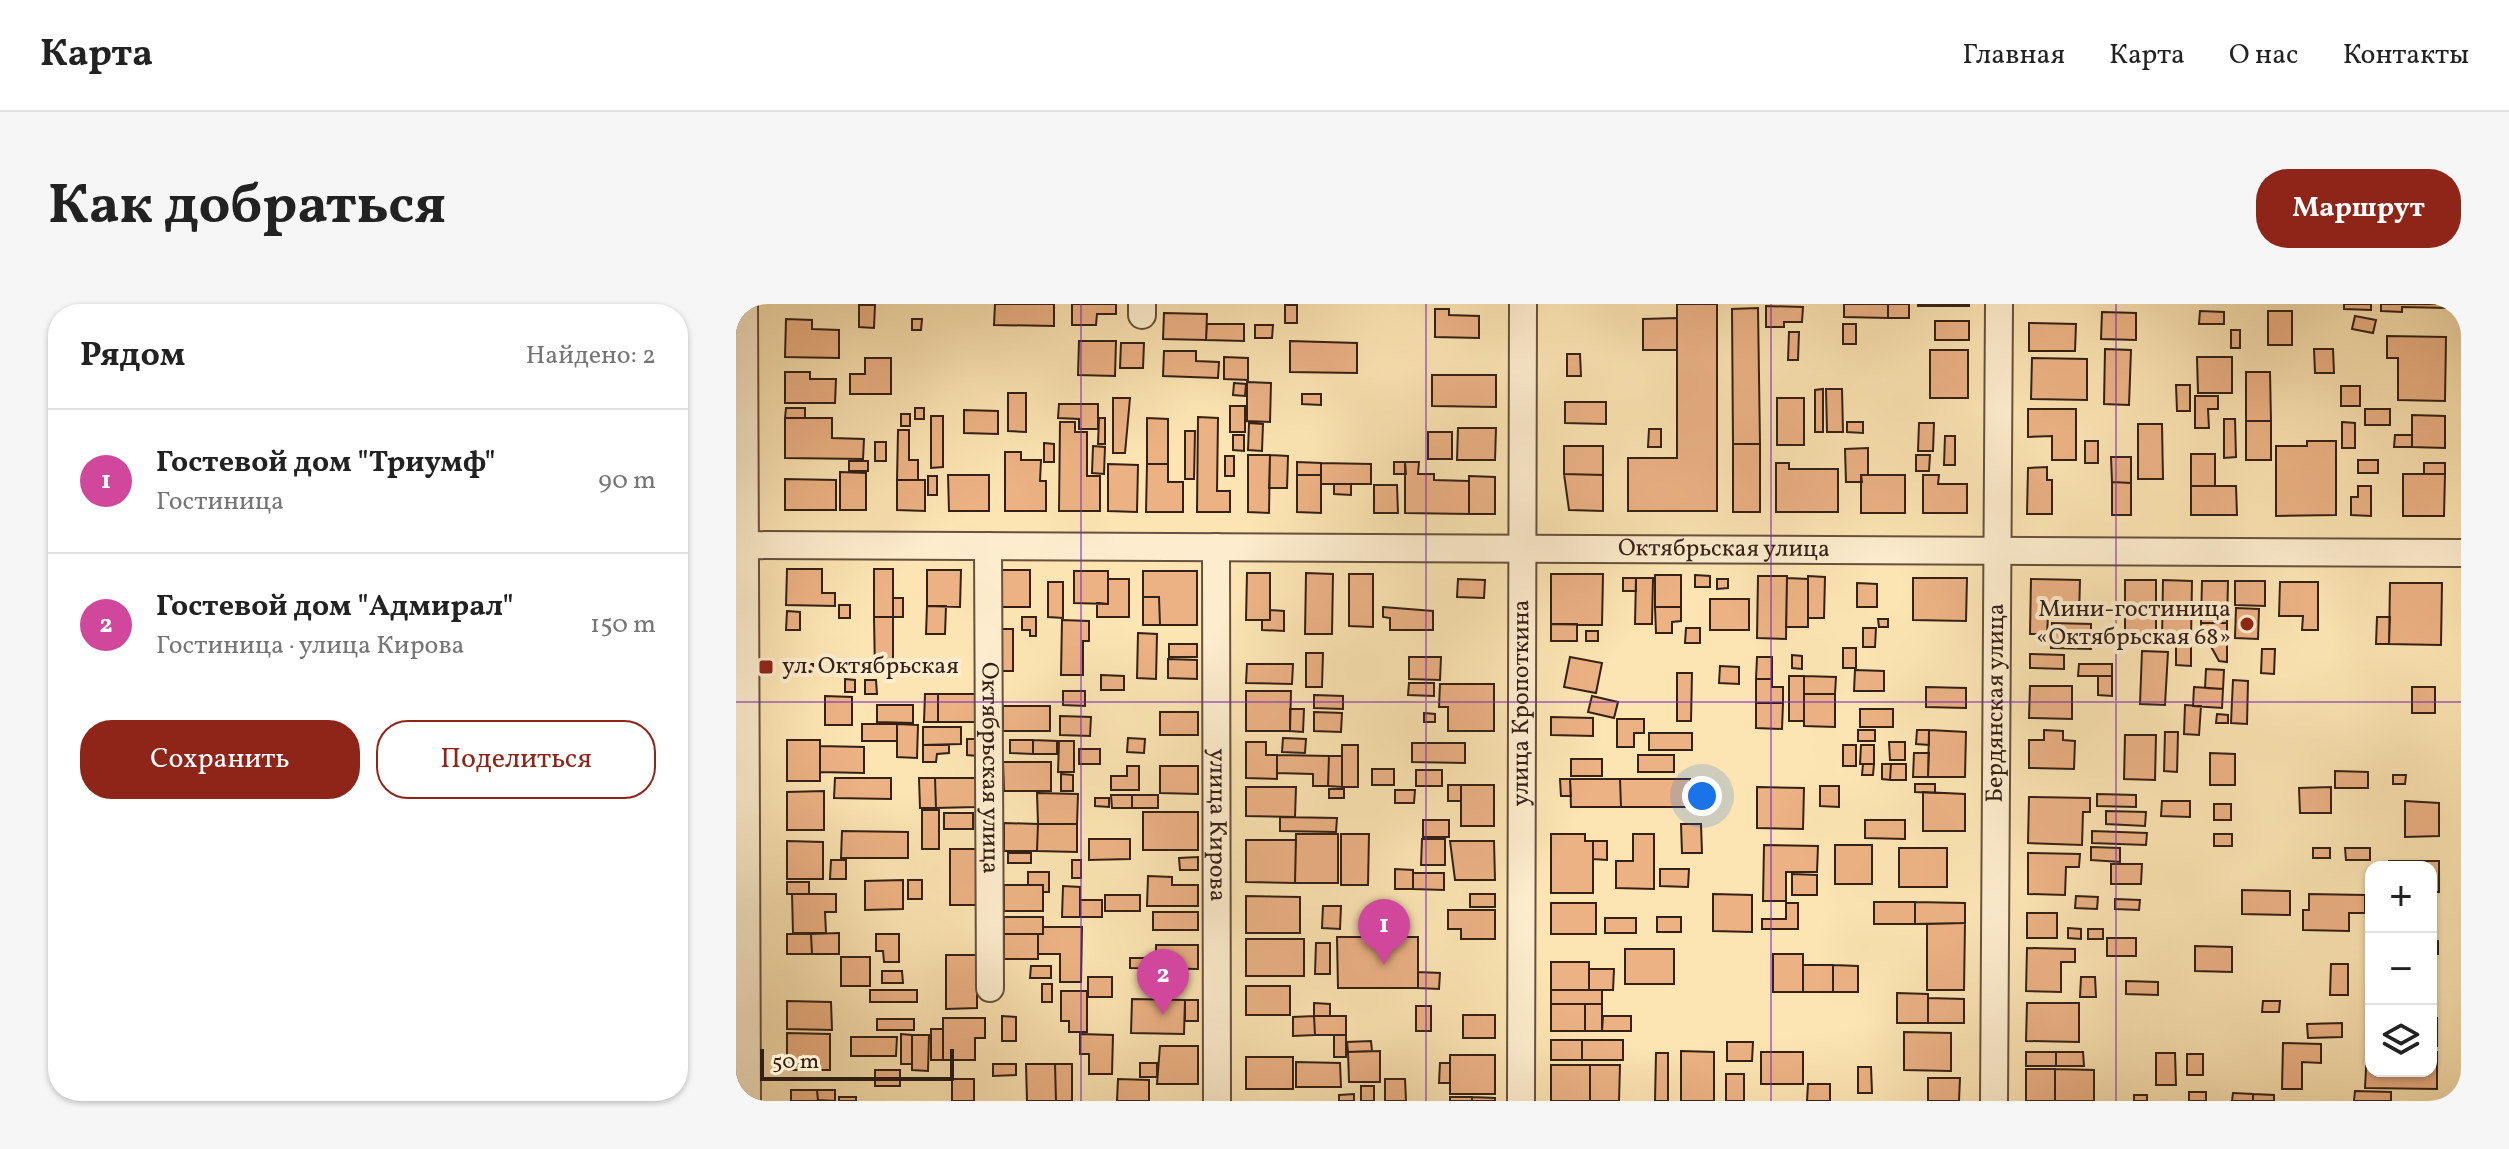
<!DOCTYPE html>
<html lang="ru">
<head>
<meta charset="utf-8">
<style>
	:root { --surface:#fff; --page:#f6f6f6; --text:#222; --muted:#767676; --line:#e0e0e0; --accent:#8f2418 }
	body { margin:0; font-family:Vollkorn,serif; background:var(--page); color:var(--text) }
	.controls { position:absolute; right:24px; bottom:24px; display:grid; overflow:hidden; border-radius:16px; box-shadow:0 2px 6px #0004 }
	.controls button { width:72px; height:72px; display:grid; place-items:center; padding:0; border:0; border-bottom:2px solid var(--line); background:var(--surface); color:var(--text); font:40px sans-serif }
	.scale { position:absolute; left:24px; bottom:20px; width:194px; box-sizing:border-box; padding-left:8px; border:4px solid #352015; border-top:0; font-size:22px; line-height:28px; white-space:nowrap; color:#352015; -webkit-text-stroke:6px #fdedce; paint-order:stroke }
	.you { position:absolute; left:966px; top:492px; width:28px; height:28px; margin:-20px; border:6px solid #fff; border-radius:50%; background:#1a73e8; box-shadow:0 0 0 12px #1a73e833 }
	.badge { display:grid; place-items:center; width:52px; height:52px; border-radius:50%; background:var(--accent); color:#fff; font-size:26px; font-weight:700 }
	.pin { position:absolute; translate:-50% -66px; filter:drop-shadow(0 2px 4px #0008) }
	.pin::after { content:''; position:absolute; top:42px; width:28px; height:24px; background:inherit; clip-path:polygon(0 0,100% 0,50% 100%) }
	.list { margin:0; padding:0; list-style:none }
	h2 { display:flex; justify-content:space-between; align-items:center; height:104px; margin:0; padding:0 32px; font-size:34px }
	h2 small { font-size:26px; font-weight:400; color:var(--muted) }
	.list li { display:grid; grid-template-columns:52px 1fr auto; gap:24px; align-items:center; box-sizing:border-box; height:144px; padding:0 32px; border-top:2px solid var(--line) }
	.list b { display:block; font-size:30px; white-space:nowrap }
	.list p { margin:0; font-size:26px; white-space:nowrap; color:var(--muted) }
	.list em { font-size:26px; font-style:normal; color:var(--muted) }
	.actions { display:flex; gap:16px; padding:24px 32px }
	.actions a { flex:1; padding:18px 0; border:2px solid var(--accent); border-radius:32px; text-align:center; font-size:28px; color:var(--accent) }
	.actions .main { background:var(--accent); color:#fff }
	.icon { flex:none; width:44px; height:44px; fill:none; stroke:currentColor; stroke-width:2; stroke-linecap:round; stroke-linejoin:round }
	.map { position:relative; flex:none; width:1725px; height:797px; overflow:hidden; border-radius:32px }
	header { display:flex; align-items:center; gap:48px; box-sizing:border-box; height:112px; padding:0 40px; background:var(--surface); border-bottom:2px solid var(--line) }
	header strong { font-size:38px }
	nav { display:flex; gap:44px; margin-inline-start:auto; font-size:28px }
	.intro { display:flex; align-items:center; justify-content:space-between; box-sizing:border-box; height:192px; padding:0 48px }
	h1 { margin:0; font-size:56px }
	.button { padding:20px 36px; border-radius:32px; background:var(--accent); color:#fff; font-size:28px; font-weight:700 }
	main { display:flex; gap:48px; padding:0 48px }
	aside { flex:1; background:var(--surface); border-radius:32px; box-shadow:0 2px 6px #0004 }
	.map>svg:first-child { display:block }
	.building { fill:#ecb284; stroke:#352015; stroke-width:2 }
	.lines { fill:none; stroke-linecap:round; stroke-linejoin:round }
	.minor-casing { stroke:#67513c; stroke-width:30 }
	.minor { stroke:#fdedce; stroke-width:26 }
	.grid { fill:none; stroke:#7b2cbf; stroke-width:2; stroke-opacity:0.55 }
	.poi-dot { fill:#8f2418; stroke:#fdedce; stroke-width:3 }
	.labels { text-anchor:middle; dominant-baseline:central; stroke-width:8; stroke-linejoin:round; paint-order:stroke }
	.street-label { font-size:24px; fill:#352015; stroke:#fdedce }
	.poi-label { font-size:24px; fill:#352015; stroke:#fdedce; text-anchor:end }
</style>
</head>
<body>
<header>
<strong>Карта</strong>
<nav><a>Главная</a><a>Карта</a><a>О нас</a><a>Контакты</a></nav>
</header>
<div class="intro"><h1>Как добраться</h1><a class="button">Маршрут</a></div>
<main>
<aside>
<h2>Рядом<small>Найдено: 2</small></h2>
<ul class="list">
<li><span class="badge" style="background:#d1479c">1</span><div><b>Гостевой дом &quot;Триумф&quot;</b><p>Гостиница</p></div><em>90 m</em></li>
<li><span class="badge" style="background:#d1479c">2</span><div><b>Гостевой дом &quot;Адмирал&quot;</b><p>Гостиница · улица Кирова</p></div><em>150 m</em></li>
</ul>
<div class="actions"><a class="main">Сохранить</a><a>Поделиться</a></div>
</aside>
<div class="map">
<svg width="1725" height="797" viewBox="0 0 1725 797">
	<rect width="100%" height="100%" fill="#fce4b3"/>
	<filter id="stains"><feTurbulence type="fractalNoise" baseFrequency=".0025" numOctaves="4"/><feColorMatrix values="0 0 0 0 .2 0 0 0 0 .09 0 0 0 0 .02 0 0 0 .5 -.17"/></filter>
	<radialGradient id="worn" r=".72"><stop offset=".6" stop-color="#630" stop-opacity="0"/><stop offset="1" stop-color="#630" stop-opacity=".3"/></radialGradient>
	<path class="building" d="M259,0H318V22L258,21Z
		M336,0H380V10H361L360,21H336Z
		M941,0H981V207H892V154H941Z
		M1108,0H1152V14L1108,13Z
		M1152,0H1173V14H1152Z
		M1182,0H1233V2H1182Z
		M1608,0H1635V6L1608,5Z
		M1645,0H1710V4L1666,3V8L1645,7Z
		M123,1H139L138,24L123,23Z
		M549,1H561V19H549Z
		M1030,2L1067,3L1066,18H1048V23H1030Z
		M1022,4L1024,140H997L996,5Z
		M699,5H713V11L743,12V34L699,33Z
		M1464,7L1488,8V20H1463Z
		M1532,7H1556V41H1532Z
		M1366,8L1400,9V36L1365,35Z
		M428,9L471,10L470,36L427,35Z
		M1619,12L1640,16L1637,29L1616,25Z
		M941,14V46H907V15Z
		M50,15L76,16V25L103,26V54L49,53Z
		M176,15H186L185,26H176Z
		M1199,17H1233V36H1199Z
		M1293,19L1340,20L1339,47H1293Z
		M471,20H508V37L470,36Z
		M1107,20H1120V40H1107Z
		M519,21H537L536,34H519Z
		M1495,26H1504V44H1495Z
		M1053,28H1063L1062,56H1052Z
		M1651,32L1710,33L1709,97L1662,96V54H1651Z
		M343,37H380L379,72L342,71Z
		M554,37L621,39V69L554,68Z
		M385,39H408L407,64H384Z
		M1369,45L1395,46L1393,101L1368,100Z
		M1578,45H1597L1598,69H1579Z
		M1194,46H1232V94H1194Z
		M428,47H460V57L483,58L482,74L427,72Z
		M831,50H844L845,72H831Z
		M488,53L512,54V76L488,75Z
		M1461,53H1496V89H1462Z
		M129,54H155V90H114V70H129Z
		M1296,54L1351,55V96L1295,95Z
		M49,68H74V75H100L99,99H49Z
		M1510,68H1534L1535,117H1510Z
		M696,71H760V103L696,102Z
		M511,78L535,79L534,118L511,117Z
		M498,79L510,80L509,92L497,91Z
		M1440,81H1454V107H1441Z
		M1605,82H1624V102H1605Z
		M1087,85V128H1079V86Z
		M1090,85H1106L1107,128H1091Z
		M272,89H290V128L272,127Z
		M566,90H585V101L566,100Z
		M1459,92H1482V105H1472L1473,124H1459Z
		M377,94H394L389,149H377Z
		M1041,94H1068V141H1041Z
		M829,98H870V120L829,119Z
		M323,100H362V125H343V115L322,114Z
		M494,102H509V128H494Z
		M50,104H69V114H49Z
		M179,104H188V115H179Z
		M1292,105H1340V156H1316V132L1292,133Z
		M1629,105H1654V121H1629Z
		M228,106L262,107V130L228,129Z
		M165,110H174V122H165Z
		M1676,111L1709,112V144L1676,143Z
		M195,112H207V163L195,164Z
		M462,113L482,114L481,187H494V208H461Z
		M49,114H96V134L128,135L127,155L49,154Z
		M363,114H369V140H362Z
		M411,114L432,115V160H411Z
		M1488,115H1499L1500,153L1488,154Z
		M1510,117H1535V156H1510Z
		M324,118H339V128H351V172H364V207H323Z
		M1111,118H1127V129L1111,128Z
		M1606,118L1619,119V144H1606Z
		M513,119L527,120L526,147L512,146Z
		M1183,119H1198L1197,147H1182Z
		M1402,120H1426L1427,175H1402Z
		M722,124H760L759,156H721Z
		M913,125H925V143H912Z
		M162,126H173V156H182V176H161Z
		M449,127H459L458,175H449Z
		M692,128H716V155H692Z
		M497,131H508V147L497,146Z
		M1659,131H1676V143H1658Z
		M1209,132H1219V161H1208Z
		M1349,137H1362V159H1349Z
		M1571,137H1600V211L1540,212V142H1571Z
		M139,138H150V157H139Z
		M308,139L318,140V158H308Z
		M997,140H1024V208H997Z
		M357,142L369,143L368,170L356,169Z
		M828,142H867V171L828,170Z
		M1132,144V171H1125L1126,178H1110L1109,145Z
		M269,148H285V156H305L304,177H310V207H269Z
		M1455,150H1479V182H1455Z
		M512,151H534L533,209L512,208Z
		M534,151L552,152L551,184H533Z
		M1180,151H1194L1193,167H1180Z
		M489,152H498V172H489Z
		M1375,153H1395V179L1376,178Z
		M1622,156H1642V169H1622Z
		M113,157H132V167H113Z
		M561,158L585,159V171H561Z
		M658,158H669L670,170H658Z
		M669,158H683L682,170H698V176L733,177V210L669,209Z
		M585,159L635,160V180H585Z
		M1040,159H1053V165H1102V208H1040Z
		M1688,159H1709V170H1688Z
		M372,160L402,161L401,208L372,207Z
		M411,160H432V178H447V208H410Z
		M1311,163V176H1316V210H1291L1292,164Z
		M104,168L130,169V206H104Z
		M828,170L867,171V207L833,206Z
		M1667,170H1709L1708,212H1667Z
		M212,171H253V207H213Z
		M561,171H585V209L561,208Z
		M1125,171H1169V209H1125Z
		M1187,171H1203L1202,180H1231V209H1187Z
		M192,172H201V191H192Z
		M733,172L759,173V210H733Z
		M49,175L100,176V206H49Z
		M161,176H189V207L161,206Z
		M1376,178L1395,179V211H1376Z
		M598,180H615V191L598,190Z
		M638,181H661L662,209H638Z
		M1455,182H1500L1501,211H1455Z
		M1622,182H1635V212L1615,211V193H1622Z
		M51,265H86V289H99V302L50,301Z
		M138,265H157V313H138Z
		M191,266H225L224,303L191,302Z
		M264,266H294V303H263Z
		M338,267H372V300L338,299Z
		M407,267H461V321H424L423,293H407Z
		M511,269H534V316H510Z
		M570,269L597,270L596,330H569Z
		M613,270H637V323L613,322Z
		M815,270H867L866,321L815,320Z
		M919,271H945V303H919Z
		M959,271L974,272V283H959Z
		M1022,272H1051L1050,335L1021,334Z
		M1072,272L1089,273L1088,314H1072Z
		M887,274H900V287H887Z
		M900,274H917L916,320H899Z
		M1051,274L1072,275V323H1050Z
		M1177,274H1231L1230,317L1177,316Z
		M372,275H393V313H361V299L372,300Z
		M722,275L749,276L748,294L721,293Z
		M981,275H992V284L981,285Z
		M1295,275L1344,276L1343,312H1312L1311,330H1294Z
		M1389,276H1420V338L1389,337Z
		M1427,276L1456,277L1455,336L1426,335Z
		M1466,277H1492L1491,319H1465Z
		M1499,277H1529V302L1499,301Z
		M312,278H327V314L312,313Z
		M1544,278H1582V326H1566L1567,312H1543Z
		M1121,279L1141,280V303H1121Z
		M1654,279H1706L1705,341L1653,340Z
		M407,293H423L424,321H407Z
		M157,294H167V313H157Z
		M974,295H1013V326H974Z
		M103,301H114V314H103Z
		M191,302H210L209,330H190Z
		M647,303L697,307V326H654V314L647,313Z
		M919,303H945V317L936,318V329H920Z
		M1500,304L1523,305L1522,335L1499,334Z
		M534,306L548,307V327L526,326V316H534Z
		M51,307L64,308V326H50Z
		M138,313H157V369L139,368Z
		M286,313H300V332H294V326H286Z
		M1641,313H1654L1653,340H1640Z
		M1142,315H1152V323H1143Z
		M326,316L353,317V337H347V371H325Z
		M1316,319L1355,320V345L1315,344Z
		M1465,319H1491V340L1465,339Z
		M815,320H841V337H815Z
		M950,324H964V339H949Z
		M1127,324H1140L1139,343H1127Z
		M261,325H277V367H261Z
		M850,327H862V337H850Z
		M402,329L421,330L420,375L401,374Z
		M1440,336H1455V362L1440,361Z
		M1473,339L1491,340V358L1483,357Z
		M433,340H461V353H433Z
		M1107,344H1120V364H1107Z
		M1526,345H1539L1538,370L1525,369Z
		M1406,347L1432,348L1429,401L1404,400Z
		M570,349H587L586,383H570Z
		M1294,350L1328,351V365L1294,364Z
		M1056,351L1066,352V365L1056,364Z
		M673,353H705L704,376L673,375Z
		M834,353L866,359L860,389L828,383Z
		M1021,353H1036V375H1020Z
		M432,355L461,356V375L432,374Z
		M191,356H203L202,371H190Z
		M55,360H77V371H55Z
		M511,360H557L556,380L510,379Z
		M1343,360H1376V372H1342Z
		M984,362L1003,363V380L983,379Z
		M1470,365L1488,366L1487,385L1469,384Z
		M1119,366L1148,367V387H1118Z
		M941,369H956L955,417H941Z
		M365,371L388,372V386H365Z
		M1053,372H1068V417H1053Z
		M1068,372L1100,373L1099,390H1068Z
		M1362,372H1376V392L1362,391Z
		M109,375L119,376V388H109Z
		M1020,375H1036V383H1047V399H1020Z
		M129,376H140L141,390H129Z
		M1497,376L1512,377L1511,420L1495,419Z
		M673,379H698V392L672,391Z
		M704,380H758V427H712V403H703Z
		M1294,382H1336V415L1293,414Z
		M1190,383L1230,384V404L1190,403Z
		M1458,383L1487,385L1486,404L1457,402Z
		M1676,383H1699V409H1676Z
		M327,387H349V402L327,401Z
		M510,387H555L554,427H510Z
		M189,390H202V418H188Z
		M202,390H241L240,418H202Z
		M1068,390H1099V423L1068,422Z
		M578,391L607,392V405L578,404Z
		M89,392L116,393V421H89Z
		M856,392L882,398L878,414L852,408Z
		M1020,399H1047L1046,425L1020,424Z
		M141,401H177V419L141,418Z
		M1449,401L1465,402L1463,431L1448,430Z
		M267,402H314V427H267Z
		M554,405H568L567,428L554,427Z
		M1124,405H1157V423H1124Z
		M424,408H462V431H424Z
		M578,408L606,409L605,428L578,427Z
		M688,409L699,410V418H688Z
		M1481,410L1492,411V419H1480Z
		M324,412L355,413L354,432L324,431Z
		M815,413L857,414V432L815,431Z
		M881,415H908V429H898V443H881Z
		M126,420H161V437H126Z
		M161,420L182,421L181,454L161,453Z
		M187,423H225V440L187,441Z
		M1122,426H1139V437H1122Z
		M1181,426H1193V441L1180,440Z
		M1193,426L1230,428L1229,473H1192Z
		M1308,426L1327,427V436L1339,437L1338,465L1293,464V436H1308Z
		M1429,428H1442L1441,468L1428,467Z
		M913,429H956V446H913Z
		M1389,431H1420L1419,476L1388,475Z
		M392,434L409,435L408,449L391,448Z
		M547,434L570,435L569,449L546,448Z
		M231,435H241V452L231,451Z
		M51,436H84V477H51Z
		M274,436H297V450L274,449Z
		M297,436L321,437V450H297Z
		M323,437H338V468H322Z
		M510,438H530V451H541V475L510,474Z
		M1153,438H1169V456H1154Z
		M676,439H729V459L676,458Z
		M187,441H213V449L201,450L200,458H187Z
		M606,441H622V483H606Z
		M1107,441H1120V462H1107Z
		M1125,441H1138V460H1124Z
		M84,442L128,443V469L84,468Z
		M343,445H364V460H343Z
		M1178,449H1193L1192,473H1177Z
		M1474,449L1499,450V481H1474Z
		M541,451L593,452L592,482H577V470L541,469Z
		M902,451H938V468H902Z
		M593,452H606V483L592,482Z
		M835,455H866V472H835Z
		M267,458H315V487H268Z
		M1127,460H1138L1137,471H1126Z
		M1146,460H1155L1154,476L1146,475Z
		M1155,460H1170V476H1154Z
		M391,462H403V486H375V472H391Z
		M424,462H462V490L424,489Z
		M636,465H658V481H636Z
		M680,466H706V482H680Z
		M1599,467L1632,468V484H1599Z
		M325,470L337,471V487H325Z
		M1657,471H1670L1669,480H1657Z
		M99,474H155V495L98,494Z
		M183,474H199L200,504H184Z
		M199,474H240V503L200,504Z
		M824,475H834L835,492H825Z
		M834,475H884L885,503H835Z
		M884,475H954V503H885Z
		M1179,480H1199V489L1179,488Z
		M712,481H725V497H712Z
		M725,481H758V522H725Z
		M1084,482H1103V503L1084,502Z
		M510,483H560L559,513L510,512Z
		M1021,483L1068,484L1067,525L1021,524Z
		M1595,483V509H1564L1563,484Z
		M593,485H608V494H593Z
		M659,486H679L678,499H659Z
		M88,487V526H51V488Z
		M1187,488L1229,490V527H1187Z
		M301,489L342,490L341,520H302Z
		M1361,490L1400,491V503L1361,502Z
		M375,491H396V504H376Z
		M396,491H422V504H396Z
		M1293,493L1354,494V508H1347L1346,541L1292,539Z
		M359,494H373V503L359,502Z
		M1426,497H1454V513L1425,512Z
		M1669,497L1703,499V532L1669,533Z
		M1478,500H1495V516H1478Z
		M186,506H203V545H186Z
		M1370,507L1410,508L1409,522L1370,520Z
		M407,508H462V546H407Z
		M208,509H237V525H208Z
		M544,513L601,514L600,528L544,527Z
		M687,516H713V533H687Z
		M1129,516H1169V535L1129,534Z
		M268,519L302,520L301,547H268Z
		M302,520H341V548L301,547Z
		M945,520H965L966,549H946Z
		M106,527L172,528V554H105Z
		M1356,527L1411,529L1410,541L1356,539Z
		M560,530H602V579H559Z
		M605,530H633L632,581H605Z
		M815,530H849V537H857V589H815Z
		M897,530H918V585L880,584V557H897Z
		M1478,530H1496V542H1478Z
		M353,535H394V555L353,556Z
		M686,535H709V561H685Z
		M510,536H560L559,579L510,578Z
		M51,537L87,538V575H51Z
		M714,537H758L759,576H719Z
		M857,537H871V556L857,555Z
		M1028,541L1082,542L1081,568H1050V597H1027Z
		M1099,541H1136V580H1099Z
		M1355,543L1384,544V558L1355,556Z
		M1163,544H1211V583H1163Z
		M1577,544H1594V554H1577Z
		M1609,544H1634V556H1610Z
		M214,545H242V601H214Z
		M272,549H295V559H272Z
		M1292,549L1344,550L1343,563H1330L1329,591L1292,590Z
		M462,553V566H444L443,554Z
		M95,556H110V575H94Z
		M336,556H345V574H336Z
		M1653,557H1703V588H1695V563H1653Z
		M1375,560H1406L1405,580H1375Z
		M659,565L677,566V585H659Z
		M924,565H953L952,583L924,582Z
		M292,568H313V588H307V581H292Z
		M677,569H708V586L677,585Z
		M1056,570L1081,571V591H1056Z
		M412,572L436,573V581H462V602H411Z
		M167,576V605L129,606V577Z
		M172,576H186V595H172Z
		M51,578H73V590H51Z
		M268,581H307V607H268Z
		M327,582L344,583V613H326Z
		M1506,586L1554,587V611L1506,610Z
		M56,590H100V608H89L90,629H57Z
		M734,590H759V603H734Z
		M977,590L1016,591V628L977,627Z
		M1573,590L1629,591V609H1613V627L1567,626V606H1573Z
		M369,591H404V607H369Z
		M510,592L564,593V629H510Z
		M1340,592L1362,593L1361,605L1339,604Z
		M1379,595L1404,596L1403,606L1379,605Z
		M344,596H366V613H344Z
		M1138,598H1179V620H1138Z
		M1179,598L1229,599V619L1179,620Z
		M815,599H860V630H815Z
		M1050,599H1062V625H1026V615H1050Z
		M587,602H605L604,625L586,624Z
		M712,606H759V635H725V625H712Z
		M417,608H462V626H417Z
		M1291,609H1321V634H1291Z
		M268,613H307V630H268Z
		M921,613H945V628H921Z
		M869,614H900V629H869Z
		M1229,619L1228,686H1191V620Z
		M307,623H346L345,678H324V650H302V630H307Z
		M1332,624L1345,625V635L1332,634Z
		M1352,625H1367V635H1352Z
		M103,629V650H76L75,630Z
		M51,630H75L76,650H51Z
		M140,630H163V658H148L147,647H140Z
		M268,630H302V655H268Z
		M601,633H682V684H602Z
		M1371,634H1400V652H1371Z
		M510,635H568V672H510Z
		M1695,636L1702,637V650H1695Z
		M580,639H594V670H579Z
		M420,641H462V665L394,664V654H420Z
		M1459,642L1496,643V668L1459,667Z
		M1291,644L1339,645V658H1325V688L1290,687Z
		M889,645H938V680H889Z
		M1037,650H1067V688H1037Z
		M210,651H241V704L210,705Z
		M105,653H134V682H105Z
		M815,658H853V686H815Z
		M1595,660H1612V691H1594Z
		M1067,661H1097V688H1067Z
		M1097,661L1122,662V688H1097Z
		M295,662H315V674H294Z
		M853,665H878L877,686H853Z
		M146,667H166L167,679H146Z
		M682,668L704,669L703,685L682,684Z
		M352,673H376V693H352Z
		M1345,673H1359L1360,693H1344Z
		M1390,677L1422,678V691L1390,690Z
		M306,680H316V698H306Z
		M510,682H554V711H510Z
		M134,686H181V698H134Z
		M815,686H866V700H815Z
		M325,687H351V728H333V717H325Z
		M1161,689L1192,690V719H1161Z
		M1192,694L1228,695V719H1192Z
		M396,695L449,696L448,730L395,729Z
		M449,696H462V717H449Z
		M51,697L95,698L96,726L51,725Z
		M1527,697H1544L1543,708H1526Z
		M578,699L594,700V712H578Z
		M1291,699H1343V738L1290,737Z
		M815,700H849V727H815Z
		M849,700H866V727H849Z
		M680,702H695V727H680Z
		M727,711H759V734H727Z
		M266,712L280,713V737H266Z
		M578,712H610V731H579Z
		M578,712L579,731L557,732V713Z
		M867,712H895V727H866Z
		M207,714H249V734H239V756H207Z
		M1695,714H1701V742H1695Z
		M141,715H178V726H141Z
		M1606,719V733L1572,734L1571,720Z
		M195,725H207V756H195Z
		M1168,728L1215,729V767L1168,766Z
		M51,729L94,730V766H51Z
		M165,730L176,731V760H165Z
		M344,730L377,731L376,770H353V750H344Z
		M176,731H193L192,767L176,766Z
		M598,731H610V753H598Z
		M115,733H161L160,752H115Z
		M815,736H846V756H815Z
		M846,736H887V756H846Z
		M635,737L636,747L612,748L611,738Z
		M991,738H1017L1016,757H991Z
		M1547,739L1585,740V759L1566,758V785H1546Z
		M424,742H462V780H421Z
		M1631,746H1635V767H1695V748H1701V785L1629,784Z
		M644,747V778H613L612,748Z
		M945,747L978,748V797H945Z
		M1025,748H1067V780H1025Z
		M1290,748H1320V762H1290Z
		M1320,748H1347L1348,762H1320Z
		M920,749H932V797H919Z
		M1420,749H1439L1440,781H1420Z
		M1451,750H1467V771H1451Z
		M714,751H759V790H714Z
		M510,753H557V785H510Z
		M560,758L604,759L605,783H560Z
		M404,759H421V773H404Z
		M704,759H714V779H703Z
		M257,760H280V771L257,772Z
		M290,760H319L320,797H291Z
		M319,760H336V797H320Z
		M815,761H854V797H815Z
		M854,761H884L883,797H854Z
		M1122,763H1135L1136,789H1122Z
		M1290,765H1319V797H1290Z
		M1319,765L1358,766V797H1319Z
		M139,766H164V782H139Z
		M990,770H1008V797H990Z
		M1192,774H1224L1223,797H1192Z
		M216,775H238V797H216Z
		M382,775L413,776V797H381Z
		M649,775H669L670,797H649Z
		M1072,780H1094V797H1071Z
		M625,782H638V797H625Z
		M55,786H81L82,797H55Z
		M81,786H99V797L82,796Z
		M1619,787L1655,788V797H1618Z
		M1453,788H1470V797H1453Z
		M1497,789L1517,790V797H1496Z
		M618,790V797H603V791Z
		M1517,790L1538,791V797H1517Z
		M1398,791H1411V797H1398Z
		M103,793H120V797H103Z
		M714,793H736V797H714Z
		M736,793L759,794V797H736Z"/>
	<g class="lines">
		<g class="minor-casing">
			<g id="minor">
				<path d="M8,0L11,797"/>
				<path d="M406,11V0"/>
				<path id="s1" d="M0,241L1725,249"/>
				<path id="s2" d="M252,242L254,684"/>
				<path id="s3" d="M480,243L481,797"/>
				<path id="s4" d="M785,797L787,0"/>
				<path id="s5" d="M1258,797L1263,0"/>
			</g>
		</g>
		<use href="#minor" class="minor"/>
	</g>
	<path class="grid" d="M345,0V797M690,0V797M1035,0V797M1380,0V797M0,398H1725"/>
	<g class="poi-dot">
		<circle cx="1511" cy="320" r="8"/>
		<rect x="22" y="355" width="16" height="16" rx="4"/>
	</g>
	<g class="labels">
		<g class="street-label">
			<text stroke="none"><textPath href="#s1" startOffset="988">Октябрьская улица</textPath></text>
			<text stroke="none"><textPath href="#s4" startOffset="398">улица Кропоткина</textPath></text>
			<text stroke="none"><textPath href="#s5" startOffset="398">Бердянская улица</textPath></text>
			<text stroke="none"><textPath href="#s2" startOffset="222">Октябрьская улица</textPath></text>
			<text stroke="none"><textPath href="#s3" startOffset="278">улица Кирова</textPath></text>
		</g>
		<g class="poi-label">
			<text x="1495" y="306">Мини-гостиница<tspan x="1495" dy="28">«Октябрьская 68»</tspan></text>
			<text x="46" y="363" text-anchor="start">ул. Октябрьская</text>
		</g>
	</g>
	<rect width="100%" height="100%" filter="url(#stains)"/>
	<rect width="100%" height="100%" fill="url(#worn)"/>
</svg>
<div class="controls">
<button>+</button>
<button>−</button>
<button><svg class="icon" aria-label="layers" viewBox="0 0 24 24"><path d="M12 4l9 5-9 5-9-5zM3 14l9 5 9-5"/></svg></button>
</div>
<div class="scale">50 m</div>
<div class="you"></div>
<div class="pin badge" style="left:648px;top:661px;background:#d1479c">1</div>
<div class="pin badge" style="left:427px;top:711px;background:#d1479c">2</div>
</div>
</main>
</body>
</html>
